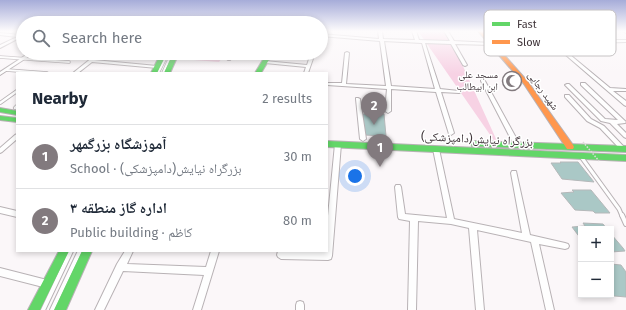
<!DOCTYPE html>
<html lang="en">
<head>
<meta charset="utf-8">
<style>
	:root { --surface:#fff; --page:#f6f6f7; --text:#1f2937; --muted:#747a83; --line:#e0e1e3; --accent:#827a7e }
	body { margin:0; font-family:"Fira Sans","Noto Naskh Arabic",sans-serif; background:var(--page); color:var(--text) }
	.controls { position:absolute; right:12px; bottom:12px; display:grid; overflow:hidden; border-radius:0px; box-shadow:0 2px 6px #0003 }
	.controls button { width:36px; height:36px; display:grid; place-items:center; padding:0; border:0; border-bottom:1px solid var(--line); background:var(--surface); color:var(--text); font:20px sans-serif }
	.you { position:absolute; left:355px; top:176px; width:14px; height:14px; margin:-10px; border:3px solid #fff; border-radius:50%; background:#1a73e8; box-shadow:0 0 0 6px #1a73e833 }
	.badge { display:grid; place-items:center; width:26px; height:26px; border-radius:50%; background:var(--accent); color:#fff; font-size:13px; font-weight:700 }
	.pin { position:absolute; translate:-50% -33px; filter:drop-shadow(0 1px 2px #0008) }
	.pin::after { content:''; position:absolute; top:21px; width:14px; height:12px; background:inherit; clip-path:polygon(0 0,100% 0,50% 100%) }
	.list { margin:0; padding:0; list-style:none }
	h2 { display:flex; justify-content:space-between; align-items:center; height:52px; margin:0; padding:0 16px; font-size:17px }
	h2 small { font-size:13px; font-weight:400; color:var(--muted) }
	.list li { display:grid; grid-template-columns:26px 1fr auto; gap:12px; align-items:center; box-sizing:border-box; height:64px; padding:0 16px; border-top:1px solid var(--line) }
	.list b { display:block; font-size:15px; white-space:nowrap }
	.list p { margin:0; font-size:13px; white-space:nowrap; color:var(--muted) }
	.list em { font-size:13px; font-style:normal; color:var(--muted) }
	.icon { flex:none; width:22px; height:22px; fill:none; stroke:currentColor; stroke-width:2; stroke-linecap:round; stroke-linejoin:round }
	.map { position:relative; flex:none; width:626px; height:310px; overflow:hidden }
	.search { position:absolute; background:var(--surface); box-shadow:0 2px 6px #0003; left:16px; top:16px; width:312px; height:44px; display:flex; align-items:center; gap:10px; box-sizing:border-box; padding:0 14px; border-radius:22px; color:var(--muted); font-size:15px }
	.panel { position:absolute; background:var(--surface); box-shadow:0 2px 6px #0003; left:16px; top:72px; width:312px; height:180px; border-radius:0px }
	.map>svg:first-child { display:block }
	.green { fill:#f7d2e4 }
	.building { fill:#aac8c6; stroke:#b5b8b9 }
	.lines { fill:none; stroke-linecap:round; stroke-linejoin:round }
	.lane-far3-casing { stroke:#b8b2b5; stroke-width:3.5 }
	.lane-far2-casing { stroke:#b8b2b5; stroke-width:4 }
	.lane-far1-casing { stroke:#b8b2b5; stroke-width:5 }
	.lane-casing { stroke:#b8b2b5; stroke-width:6 }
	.street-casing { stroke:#b8b2b5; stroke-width:2 }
	.fast-casing { stroke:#b8b2b5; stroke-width:2 }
	.slow-casing { stroke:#b8b2b5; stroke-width:2 }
	.lane-far3 { stroke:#fefefe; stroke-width:2 }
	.lane-far2 { stroke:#fefefe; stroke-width:2.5 }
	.lane-far1 { stroke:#fefefe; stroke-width:3 }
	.lane { stroke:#fefefe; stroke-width:4 }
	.street { fill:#fefefe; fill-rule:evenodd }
	.fast { fill:#63d668; fill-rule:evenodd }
	.slow { fill:#ff974d; fill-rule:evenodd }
	.path-bridge { stroke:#dddbdc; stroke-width:1.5; stroke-dasharray:1.5 1.5; stroke-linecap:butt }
	.labels { text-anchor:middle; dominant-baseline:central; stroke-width:3; stroke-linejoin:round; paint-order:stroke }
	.far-poi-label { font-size:10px; fill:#41363b; stroke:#fff; text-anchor:end }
	.far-street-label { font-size:10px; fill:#41363b; stroke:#fff }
	.street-label { font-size:12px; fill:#41363b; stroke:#fff }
	.key { fill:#fff; stroke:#c6c3c4; stroke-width:1 }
	.key-label { font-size:11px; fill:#41363b }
</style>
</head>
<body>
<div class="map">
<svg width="626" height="310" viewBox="0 0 626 310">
	<rect width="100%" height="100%" fill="#fbf7f9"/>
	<path class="green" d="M418,31H447L502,152Z
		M183,53H226L219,62L181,59Z"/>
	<path class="building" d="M362,114H384L386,136L364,135Z
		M560,162H578L594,182L562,179L551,163H561Z
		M572,190H591L610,213H595L593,211L575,210L561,193L574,192Z
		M583,223L603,224L607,229H581V239L572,227L585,226Z
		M611,234L623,248L625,251L611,252Z
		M611,264L621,265L626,272V297L603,295H611Z"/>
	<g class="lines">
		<g class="lane-far3-casing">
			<path id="lane-far3" d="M521,31L534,43
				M569,31L582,42
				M624,31L626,32
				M0,57L69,62
				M6,70L47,73
				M158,73L168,53
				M163,73L172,53"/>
		</g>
		<g class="lane-far2-casing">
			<path id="lane-far2" d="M0,103L17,91
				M15,108L17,106"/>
		</g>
		<g class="lane-far1-casing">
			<path id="lane-far1" d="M582,158L619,209L622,216"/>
		</g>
		<g class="lane-casing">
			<path id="lane" d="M622,215L626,224
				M43,310L71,251
				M52,310L80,251"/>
		</g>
		<g class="street-casing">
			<path id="street" d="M378,31H382L383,39L415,40L412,31H416L419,40L450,41L444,31H448L454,41L492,43L611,40L597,31H602L616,40H626V42L557,44L610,88L626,89V91H613L626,101V106L624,105L553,44L492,45L455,44L467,65L465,66L463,65L451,44L425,43L440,89L459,91L461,92L459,93L441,92L454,133L451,135L449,134L436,92L391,89V111L388,113L385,111L387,89L327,85V83H342L345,53L347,52L349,53L346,84L386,86L380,41L321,36V34L379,39ZM384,41L422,43L435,89L391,86Z
				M0,33L21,35L23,36L0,48V45L17,37L0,35Z
				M29,53H34L0,75V72Z
				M98,53H103L94,60L157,66L159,67L157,68L92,62L78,73H73Z
				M232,53H236L230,60H228L227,59Z
				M311,53H315L308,73H304L306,67L265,63L263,62L265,61L307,65Z
				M481,80H483L485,81L520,145L519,146L517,147L514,145L481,81Z
				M581,83H585L625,121L626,122L625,123L617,124L626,133V138L624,137L610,123L601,121L565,85L567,84H569L605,119L618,120L581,85Z
				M565,95H569L591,119L604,126L625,148L626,149L625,150H621L600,128L587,121L565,97Z
				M356,98H358L360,99L366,139L363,141L360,139L356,99Z
				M17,134V139L2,152L0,153V148L15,135Z
				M338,142L341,144L332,256L331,259L328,260L281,259L278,257L277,255L278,251L324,252L325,251H327V226L335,144Z
				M436,147L439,149L454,219L522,233L511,173L512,171H516L530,235L565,243L568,244L569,246L568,248L565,249L539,244L554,310H546L531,242L477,230L484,310H476L469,228L451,224L418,221L416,310H408L410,221L399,219L398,217L395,187L396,185H400L401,187L405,214L447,218L433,149Z
				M0,207L17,211V217L0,213Z
				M125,251H133L127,264L206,267L211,251H219L201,310H193L204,275L123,271L104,310H95L117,264Z
				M0,268L47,280L50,281L51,284L50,287L47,288L0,276Z
				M300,301L303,302L304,305V310H296V305L297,302Z"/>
		</g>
		<g class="fast-casing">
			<path id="fast" d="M161,53H167L157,73H151Z
				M173,53H179L170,73H164Z
				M267,53H273L261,73H255Z
				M0,108L17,111V115L0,112Z
				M0,116L17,118V122L0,120Z
				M327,141L626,155V161L327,147Z
				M475,141L626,146V152L472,146L471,144Z
				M59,251H69L40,310H28Z
				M82,251H92L66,310H54Z"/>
		</g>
		<g class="slow-casing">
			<path id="slow" d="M478,31H483L528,82L573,145L574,147L573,149H567L524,84Z"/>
		</g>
		<use href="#lane-far3" class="lane-far3"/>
		<use href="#lane-far2" class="lane-far2"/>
		<use href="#lane-far1" class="lane-far1"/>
		<use href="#lane" class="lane"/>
		<use href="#street" class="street"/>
		<use href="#fast" class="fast"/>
		<use href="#slow" class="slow"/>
		<path class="path-bridge" d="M583,142L599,161"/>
	</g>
	<linearGradient id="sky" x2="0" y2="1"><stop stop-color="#a6acd9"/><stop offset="0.42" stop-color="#fdfbfc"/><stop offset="1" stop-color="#fdfbfc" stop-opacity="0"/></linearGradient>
	<rect width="626" height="74" fill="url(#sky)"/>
	<defs>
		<g id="mosque-ring" transform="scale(1)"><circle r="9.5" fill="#fff" stroke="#827a7e" stroke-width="1.5"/><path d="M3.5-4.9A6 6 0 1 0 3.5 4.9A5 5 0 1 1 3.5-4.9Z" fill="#827a7e"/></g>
	</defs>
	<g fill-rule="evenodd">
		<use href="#mosque-ring" x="512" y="81"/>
	</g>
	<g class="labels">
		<g class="far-poi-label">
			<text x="498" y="75">مسجد علی<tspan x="498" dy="12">ابن ابیطالب</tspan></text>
		</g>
		<g class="far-street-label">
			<text transform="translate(543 91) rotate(54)">شهید رجایی</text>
		</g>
		<g class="street-label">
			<text transform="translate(477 139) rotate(3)">بزرگراه نیایش(دامپزشکی)</text>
		</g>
	</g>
	<rect x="484" y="10" width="132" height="46" rx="6" class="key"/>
	<rect x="492" y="22" width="18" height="4" fill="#63d668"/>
	<rect x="492" y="40" width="18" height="4" fill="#ff974d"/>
	<g class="key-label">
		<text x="517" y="28">Fast</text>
		<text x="517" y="46">Slow</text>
	</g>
</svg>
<div class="controls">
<button>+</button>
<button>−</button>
</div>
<div class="you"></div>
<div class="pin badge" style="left:380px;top:167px">1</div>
<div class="pin badge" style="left:374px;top:125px">2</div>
<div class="search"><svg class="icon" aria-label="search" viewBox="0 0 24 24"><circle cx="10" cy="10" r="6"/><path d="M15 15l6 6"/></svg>Search here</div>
<section class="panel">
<h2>Nearby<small>2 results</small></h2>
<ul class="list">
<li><span class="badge">1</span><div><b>آموزشگاه بزرگمهر</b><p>School · بزرگراه نیایش(دامپزشکی)</p></div><em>30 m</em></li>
<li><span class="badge">2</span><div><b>اداره گاز منطقه ۳</b><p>Public building · کاظم</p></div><em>80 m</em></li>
</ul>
</section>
</div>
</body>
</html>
